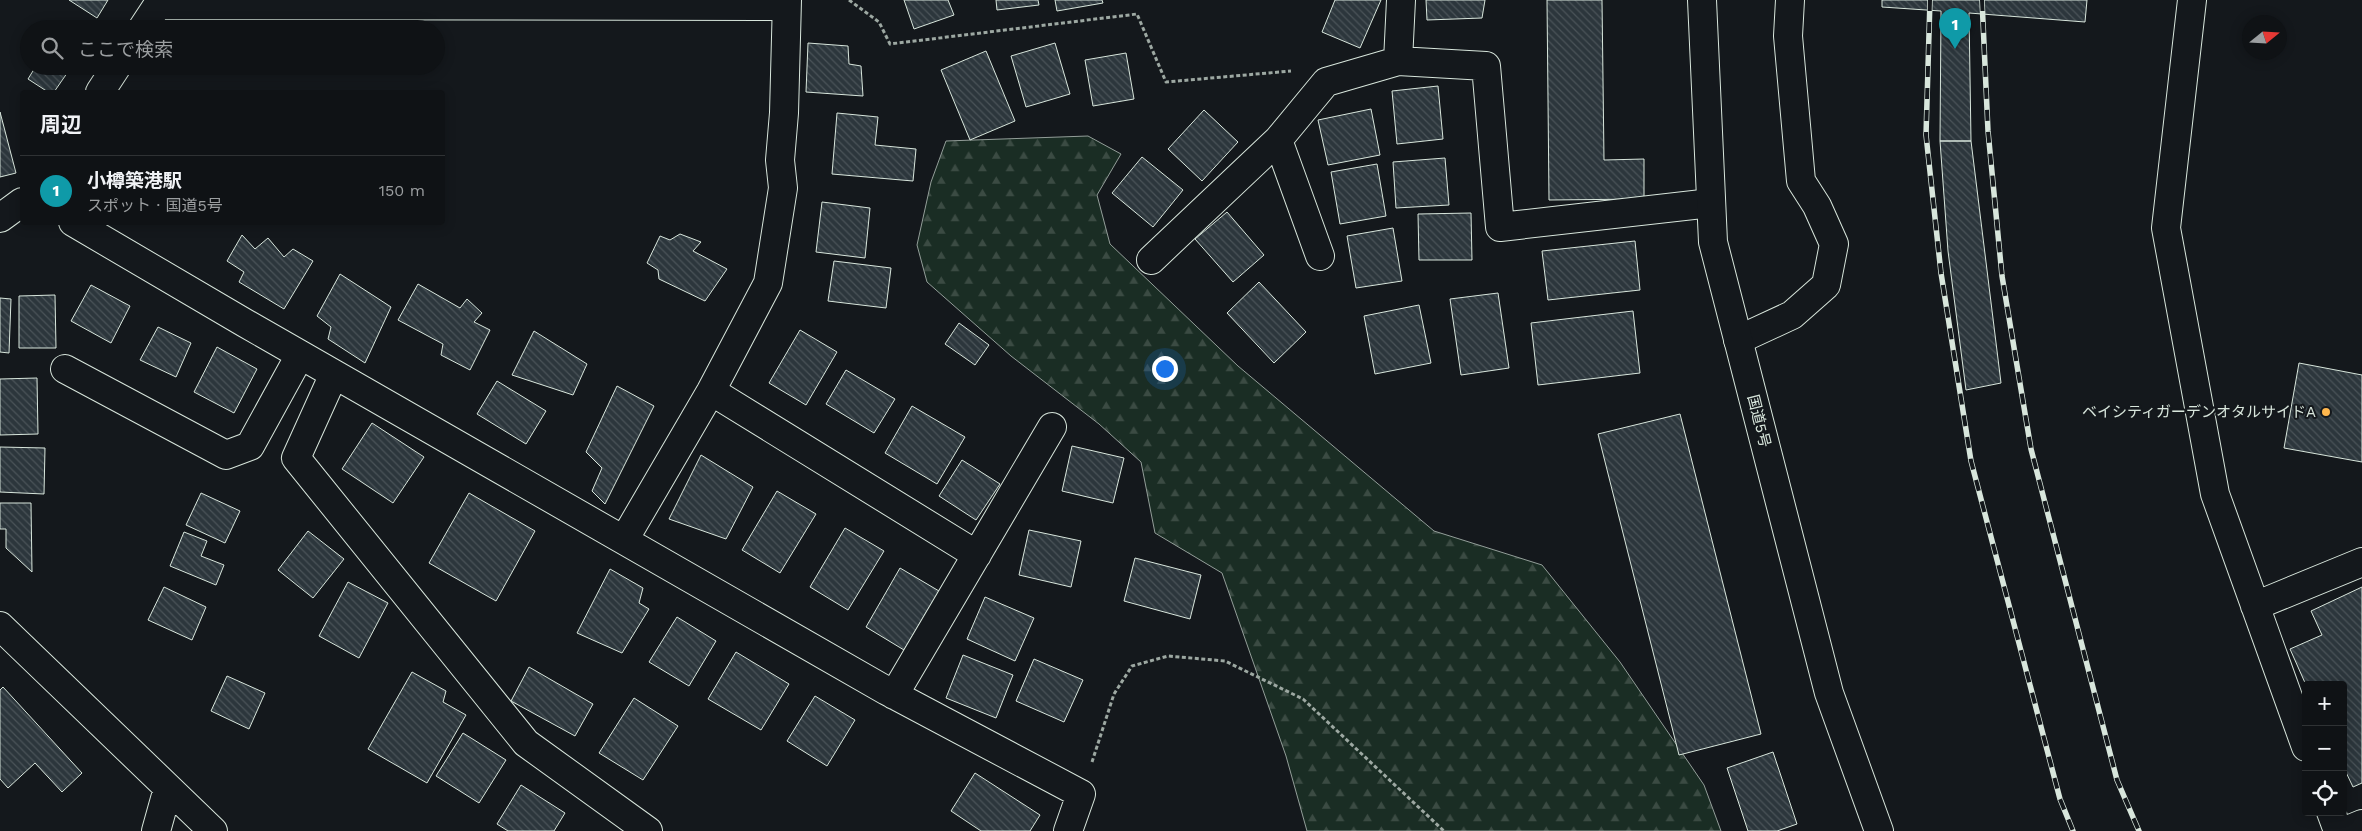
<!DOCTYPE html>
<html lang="ja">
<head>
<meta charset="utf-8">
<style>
	:root { --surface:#0f1215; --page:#1d2022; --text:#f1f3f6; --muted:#9b9ea0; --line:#2f3234; --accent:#db2777 }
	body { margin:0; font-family:"Work Sans","Noto Sans JP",sans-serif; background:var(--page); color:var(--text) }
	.controls { position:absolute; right:15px; bottom:15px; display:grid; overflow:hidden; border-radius:5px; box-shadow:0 2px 12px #0003 }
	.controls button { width:45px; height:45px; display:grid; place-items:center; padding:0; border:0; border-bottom:1px solid var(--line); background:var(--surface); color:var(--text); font:25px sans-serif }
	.compass { position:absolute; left:2242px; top:15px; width:45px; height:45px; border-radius:50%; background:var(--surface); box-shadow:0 2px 12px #0003; rotate:72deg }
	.you { position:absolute; left:1164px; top:368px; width:18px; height:18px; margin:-12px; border:4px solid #fff; border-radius:50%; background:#1a73e8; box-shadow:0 0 0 8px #1a73e833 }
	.badge { display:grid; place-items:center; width:32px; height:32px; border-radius:50%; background:var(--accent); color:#fff; font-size:16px; font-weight:700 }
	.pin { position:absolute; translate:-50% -41px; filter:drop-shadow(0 1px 2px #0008) }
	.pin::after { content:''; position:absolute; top:26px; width:18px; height:15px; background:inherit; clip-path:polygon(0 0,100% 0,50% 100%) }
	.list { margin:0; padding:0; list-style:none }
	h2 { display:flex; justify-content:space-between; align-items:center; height:65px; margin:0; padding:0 20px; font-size:21px }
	h2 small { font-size:16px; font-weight:400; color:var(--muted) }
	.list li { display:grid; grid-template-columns:32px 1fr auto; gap:15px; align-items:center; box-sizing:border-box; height:70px; padding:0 20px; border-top:1px solid var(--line) }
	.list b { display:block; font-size:19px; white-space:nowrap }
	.list p { margin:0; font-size:16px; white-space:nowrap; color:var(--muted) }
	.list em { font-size:16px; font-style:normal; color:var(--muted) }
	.icon { flex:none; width:28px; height:28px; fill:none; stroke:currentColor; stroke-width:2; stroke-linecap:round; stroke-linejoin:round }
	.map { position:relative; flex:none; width:2362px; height:831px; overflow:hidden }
	.search { position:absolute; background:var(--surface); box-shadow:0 2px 12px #0003; left:20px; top:20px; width:425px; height:55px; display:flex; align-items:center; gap:12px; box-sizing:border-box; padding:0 18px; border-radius:28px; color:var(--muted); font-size:19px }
	.panel { position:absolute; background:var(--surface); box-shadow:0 2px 12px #0003; left:20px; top:90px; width:425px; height:135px; border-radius:5px }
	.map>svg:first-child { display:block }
	.forest { fill:url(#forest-firs); stroke:#939e99 }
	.building { fill:url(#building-back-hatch); stroke:#d8e6dc }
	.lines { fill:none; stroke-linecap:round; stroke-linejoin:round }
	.minor-casing { stroke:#d8e6dc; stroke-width:30 }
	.highway-casing { stroke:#d8e6dc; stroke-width:30 }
	.path { stroke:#9da8a2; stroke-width:3; stroke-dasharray:4 2.5; stroke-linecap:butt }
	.minor { stroke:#14181c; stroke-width:28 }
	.highway { stroke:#14181c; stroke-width:28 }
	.rail-casing { stroke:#d8e6dc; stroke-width:5.5 }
	.rail { stroke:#14181c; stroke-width:4; stroke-dasharray:11; stroke-linecap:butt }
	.poi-dot { fill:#ffb74d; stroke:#14181c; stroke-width:2 }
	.labels { text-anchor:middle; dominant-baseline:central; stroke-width:4; stroke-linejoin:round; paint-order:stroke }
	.poi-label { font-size:15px; fill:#d8e6dc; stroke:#14181c; text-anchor:end }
	.street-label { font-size:15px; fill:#d8e6dc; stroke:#14181c }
</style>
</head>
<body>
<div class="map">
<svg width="2362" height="831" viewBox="0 0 2362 831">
	<defs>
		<pattern id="forest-firs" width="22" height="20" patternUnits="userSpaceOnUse" patternTransform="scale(1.25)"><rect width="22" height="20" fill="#1a2d24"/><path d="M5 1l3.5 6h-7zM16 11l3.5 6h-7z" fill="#3b4b43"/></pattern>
		<pattern id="building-back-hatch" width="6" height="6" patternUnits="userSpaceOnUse" patternTransform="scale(1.25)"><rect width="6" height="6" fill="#2c363c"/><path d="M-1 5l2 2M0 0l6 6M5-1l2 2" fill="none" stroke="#4a5358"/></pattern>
	</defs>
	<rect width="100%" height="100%" fill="#14181c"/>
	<path class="forest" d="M1088,136L1121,154L1097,195L1110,244L1238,366L1434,531L1542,565L1620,662L1704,785L1721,831H1307L1286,756L1222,573L1155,533L1141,462L1099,424L1011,356L927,282L917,245L931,182L946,141Z"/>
	<path class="building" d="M69,0H108L97,18Z
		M904,0H948L954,15L914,29Z
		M996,0H1038L1039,5L997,10Z
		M1055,0H1102L1103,3L1057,11Z
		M1335,0H1381L1360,48L1322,32Z
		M1426,0H1485L1482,18L1427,20Z
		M1547,0H1602L1604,160L1644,159V199L1549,200Z
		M1882,0H2087L2085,22L1969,13L1971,141H1940L1941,11L1882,7Z
		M808,43L848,46L849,64L861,66L863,96L806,92Z
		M1055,43L1070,94L1026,107L1011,56Z
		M986,51L1015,121L970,140L941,70Z
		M1126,53L1134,99L1093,106L1085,60Z
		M36,66H72L54,92H48L28,79Z
		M1438,86L1443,139L1397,144L1392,91Z
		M1371,109L1380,155L1328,165L1318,120Z
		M1204,110L1238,142L1202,181L1168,149Z
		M0,112L16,173L0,177Z
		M837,113L878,117L875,145L916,149L913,181L832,174Z
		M1940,141H1971L2001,383L1966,390L1948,251Z
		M1142,157L1183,190L1153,227L1112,193Z
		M1445,158L1449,205L1396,208L1393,162Z
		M1377,164L1386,216L1340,224L1331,172Z
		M822,202L870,208L865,258L816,252Z
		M1227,212L1264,255L1233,282L1195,239Z
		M1471,213L1472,260H1419L1418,214Z
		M1393,228L1402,281L1356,288L1347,236Z
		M680,234L701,242L693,251L727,269L705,301L659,279L658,270L647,263L660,236L670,240Z
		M242,235L255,249L268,238L284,257L293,249L313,261L284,309L239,282L244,272L227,261Z
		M1635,241L1640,290L1548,300L1542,251Z
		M834,261L891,268L886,308L828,301Z
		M340,274L391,307L365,363L328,339L331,327L317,316Z
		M1259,282L1306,332L1274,363L1227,313Z
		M418,284L460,308L467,299L482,313L474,322L490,330L470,370L441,355L443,344L398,320Z
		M91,285L130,306L111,343L71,321Z
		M1498,293L1509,368L1461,375L1450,299Z
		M55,295L56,348H19V296Z
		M0,298L11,299L9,353L0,352Z
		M1419,305L1431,363L1375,374L1364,316Z
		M1633,311L1640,373L1538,385L1531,323Z
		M959,323L989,345L975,365L945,344Z
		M158,327L191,343L176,377L140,360Z
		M800,330L837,352L806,405L769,383Z
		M534,331L587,364L573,395L512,375Z
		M217,347L257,369L234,413L194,392Z
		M2299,363L2362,375V462L2284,448Z
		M846,370L895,399L874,433L826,404Z
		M37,378L38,434L0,435V379Z
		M497,381L546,411L526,444L477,414Z
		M617,386L654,406L605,504L592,491L602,468L586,452Z
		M912,406L965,437L937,484L885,453Z
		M1680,414L1761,734L1679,755L1598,434Z
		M372,423L424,457L393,503L342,469Z
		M1072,446L1124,458L1113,503L1062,491Z
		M0,447L45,448L44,494L0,492Z
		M701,455L753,487L726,539L669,519Z
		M962,460L1000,484L976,520L939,496Z
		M777,491L816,514L780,573L742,550Z
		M201,493L240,511L225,543L186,525Z
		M469,493L535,531L496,601L429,563Z
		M0,503H31L32,572L6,548V529H0Z
		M845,528L884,551L848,610L810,587Z
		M1029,530L1081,541L1071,587L1019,575Z
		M308,531L344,559L313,598L278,570Z
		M184,532L207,541L201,556L224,565L216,585L170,566Z
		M1135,558L1201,575L1190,619L1124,601Z
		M900,568L939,591L904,650L866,627Z
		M610,569L643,588L639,603L649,609L622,653L577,633Z
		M348,582L388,603L359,658L319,636Z
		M164,587L206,607L192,640L148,620Z
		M2362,587V783L2353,787L2343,766V685H2306L2290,649L2322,635L2311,611Z
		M985,597L1034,618L1015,661L967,639Z
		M677,617L716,641L689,686L649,662Z
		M736,652L789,684L761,730L708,699Z
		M963,655L1013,675L996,718L946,698Z
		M1034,659L1083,680L1064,722L1016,701Z
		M529,667L593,704L575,736L511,701Z
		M412,672L446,691L443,702L466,715L427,783L368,749Z
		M227,676L265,693L249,729L211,711Z
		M3,687L82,773L62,792L35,763L8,788L0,779V690Z
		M815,696L855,720L827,766L787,741Z
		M634,698L678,726L643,780L599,753Z
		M463,733L506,760L479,803L436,776Z
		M1773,752L1797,824L1777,831H1748L1727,768Z
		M975,773L1040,815L1030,831H981L951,811Z
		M521,785L565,813L554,831H508L497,824Z"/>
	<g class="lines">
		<g class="minor-casing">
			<path id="minor" d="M2192,0L2166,228L2215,494L2306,747
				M158,5L786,6
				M142,29L161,0
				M1398,61L1486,66L1500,227L1711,203
				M100,92L117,66
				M1278,140L1320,256
				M0,218L22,202
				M73,222L245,323L887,691L1081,794L1068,831
				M1151,260L1278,140L1326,82L1398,61L1401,0
				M1738,340L1792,315L1826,285L1834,244L1817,206L1801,181L1788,36L1790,0
				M65,369L226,455L250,446L300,355
				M334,374L296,458L526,743L648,831
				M711,391L977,555
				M624,540L711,391L768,283L783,188L780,160L784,113L787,0
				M2255,606L2362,562
				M0,626L213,831
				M894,695L1052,427
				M2331,812L2338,831
				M156,831L168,788
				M2345,831L2362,824"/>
		</g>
		<g class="highway-casing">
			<path id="highway" d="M1702,0L1713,242L1829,693L1879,831"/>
		</g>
		<path class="path" d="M849,0L879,22L890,44L1137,14L1166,82L1291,71
			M1092,762L1114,694L1132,666L1168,656L1225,661L1303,699L1444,831"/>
		<use href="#minor" class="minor"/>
		<use href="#highway" class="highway"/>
		<g class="rail-casing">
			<path id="rail" d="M1930,0L1926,135L1941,273L1971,461L2060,799L2073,831
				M1982,0L1988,131L2002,276L2031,449L2117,780L2139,831"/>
		</g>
		<use href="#rail" class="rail"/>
	</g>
	<circle class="poi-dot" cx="2326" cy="412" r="5"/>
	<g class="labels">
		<g class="poi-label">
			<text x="2316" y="412">ベイシティガーデンオタルサイドA</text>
		</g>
		<g class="street-label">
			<text transform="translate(1759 421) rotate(76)">国道5号</text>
		</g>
	</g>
</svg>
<div class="controls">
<button>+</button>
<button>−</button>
<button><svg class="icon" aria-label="locate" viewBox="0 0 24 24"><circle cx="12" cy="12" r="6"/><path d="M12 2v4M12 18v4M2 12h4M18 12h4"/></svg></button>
</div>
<svg class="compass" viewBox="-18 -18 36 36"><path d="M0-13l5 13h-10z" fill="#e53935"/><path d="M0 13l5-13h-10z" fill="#9b9ea0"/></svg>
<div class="you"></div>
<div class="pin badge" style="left:1955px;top:49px;background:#0f9aa8">1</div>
<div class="search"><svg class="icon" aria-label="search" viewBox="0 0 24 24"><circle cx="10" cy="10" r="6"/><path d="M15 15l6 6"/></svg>ここで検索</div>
<section class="panel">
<h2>周辺<small></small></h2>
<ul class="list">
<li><span class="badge" style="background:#0f9aa8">1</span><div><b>小樽築港駅</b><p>スポット · 国道5号</p></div><em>150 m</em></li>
</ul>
</section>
</div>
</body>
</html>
